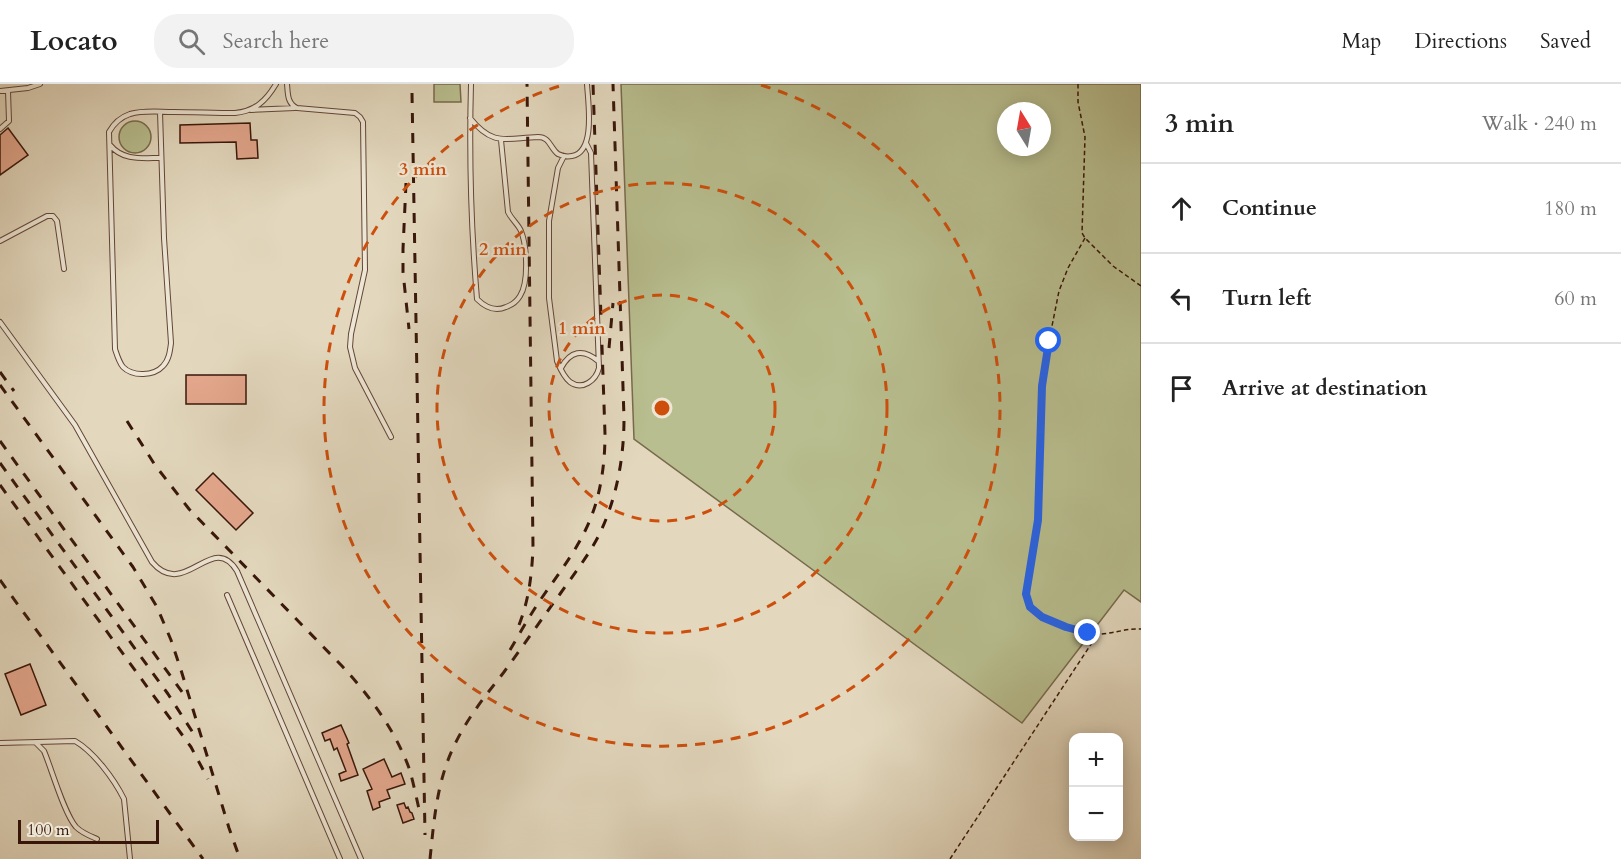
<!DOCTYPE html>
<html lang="en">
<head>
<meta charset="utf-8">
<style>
	:root { --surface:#fff; --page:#f2f2f2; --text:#222; --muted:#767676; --line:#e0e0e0 }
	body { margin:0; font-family:Cardo,serif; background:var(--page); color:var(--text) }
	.controls { position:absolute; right:18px; bottom:18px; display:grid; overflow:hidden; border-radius:12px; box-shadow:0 3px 15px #0003 }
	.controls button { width:54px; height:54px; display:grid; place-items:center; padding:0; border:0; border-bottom:2px solid var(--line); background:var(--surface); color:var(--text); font:30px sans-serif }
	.compass { position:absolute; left:997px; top:18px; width:54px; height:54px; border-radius:50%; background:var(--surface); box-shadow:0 3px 15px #0003; rotate:349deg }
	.scale { position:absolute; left:18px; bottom:15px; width:141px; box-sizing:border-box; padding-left:6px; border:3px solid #38160a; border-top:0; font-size:16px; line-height:21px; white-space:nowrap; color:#38160a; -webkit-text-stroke:4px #ede6d5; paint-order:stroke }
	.stop { position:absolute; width:18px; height:18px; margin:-14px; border:4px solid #2563eb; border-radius:50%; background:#fff }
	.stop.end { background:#2563eb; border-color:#fff; box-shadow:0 2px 6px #0008 }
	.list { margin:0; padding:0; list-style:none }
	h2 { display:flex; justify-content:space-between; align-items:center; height:78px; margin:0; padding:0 24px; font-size:26px }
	h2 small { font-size:20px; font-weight:400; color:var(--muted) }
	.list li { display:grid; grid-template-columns:39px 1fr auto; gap:18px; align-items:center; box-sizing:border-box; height:90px; padding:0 24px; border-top:2px solid var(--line) }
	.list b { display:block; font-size:22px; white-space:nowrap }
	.list em { font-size:20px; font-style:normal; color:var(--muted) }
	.icon { flex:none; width:33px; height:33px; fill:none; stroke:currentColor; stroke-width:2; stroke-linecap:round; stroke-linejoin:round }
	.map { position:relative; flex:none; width:1141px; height:775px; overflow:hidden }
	header { display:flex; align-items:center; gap:36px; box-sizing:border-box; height:84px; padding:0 30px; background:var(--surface); border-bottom:2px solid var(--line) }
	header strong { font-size:28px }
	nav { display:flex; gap:33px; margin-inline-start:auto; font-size:21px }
	.search { width:420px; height:54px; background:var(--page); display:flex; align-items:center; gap:15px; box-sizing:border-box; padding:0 21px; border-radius:24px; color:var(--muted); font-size:22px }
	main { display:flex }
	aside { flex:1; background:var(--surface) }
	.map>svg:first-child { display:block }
	.green { fill:#b8be8f; stroke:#786a4c; stroke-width:1.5; fill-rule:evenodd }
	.building { fill:#e4a78d; stroke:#38160a; stroke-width:1.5 }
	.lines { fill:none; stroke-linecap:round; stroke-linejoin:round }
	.lane-casing { stroke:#634637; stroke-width:6 }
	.path { stroke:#38160a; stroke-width:1.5; stroke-dasharray:4.5 3; stroke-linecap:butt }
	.lane { stroke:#ede6d5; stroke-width:4 }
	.rail { stroke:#38160a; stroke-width:3; stroke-dasharray:10 10; stroke-linecap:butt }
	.route { stroke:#2563eb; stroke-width:8 }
	.ring { fill:none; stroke:#ce4f0c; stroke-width:3; stroke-dasharray:10 8 }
	.centre { fill:#ce4f0c; stroke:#ede6d5; stroke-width:3 }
	.ring-label { font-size:18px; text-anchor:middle; font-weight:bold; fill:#ce4f0c; stroke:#ede6d5; stroke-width:4.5; stroke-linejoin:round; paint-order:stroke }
</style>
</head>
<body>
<header>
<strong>Locato</strong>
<div class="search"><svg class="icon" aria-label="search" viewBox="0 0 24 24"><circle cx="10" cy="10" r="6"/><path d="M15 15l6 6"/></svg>Search here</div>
<nav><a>Map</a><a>Directions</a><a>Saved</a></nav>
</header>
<main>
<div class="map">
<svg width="1141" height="775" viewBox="0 0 1141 775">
	<rect width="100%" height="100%" fill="#e3d8be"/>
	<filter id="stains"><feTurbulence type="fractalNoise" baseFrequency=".00333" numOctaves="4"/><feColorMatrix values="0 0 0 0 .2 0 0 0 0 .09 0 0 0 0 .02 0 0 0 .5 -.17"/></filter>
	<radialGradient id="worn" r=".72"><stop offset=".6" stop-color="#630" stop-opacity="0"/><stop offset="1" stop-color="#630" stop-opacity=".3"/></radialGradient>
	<path class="green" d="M434,0H460L461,18H434Z
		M621,0H1141V518L1124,506L1022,639L634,355ZM1006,27H1042V63H1006Z
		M119 53a16 16 0 1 1 32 0a16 16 0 1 1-32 0Z"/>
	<path class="building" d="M250,39L251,56H257L258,74L237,75L236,58L180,59V41Z
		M8,44L28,71L0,91V51Z
		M186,291H246V320H186Z
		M213,389L253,429L236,446L196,406Z
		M30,580L46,621L21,631L5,590Z
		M341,641L349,659L347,660L358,691L341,697L339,690L346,687L337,664L334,666L330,655L325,657L322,649Z
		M384,675L392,693L401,689L405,700L387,706L390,714L379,718L380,723L373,726L367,707L372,705L363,685Z
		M404,719L406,724L408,723L410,728L412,729L414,735L403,739L397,721Z"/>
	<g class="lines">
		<g class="lane-casing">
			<path id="lane" d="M287,0C288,10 287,19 297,24L355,29L360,33L363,38L365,186L351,250L350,263L355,284L391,353
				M471,0C469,72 471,144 477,215C486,224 495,228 506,223C512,221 517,217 520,212C529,198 527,162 521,147C518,140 512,136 508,128L501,56
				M0,7L28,4L40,0
				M251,26L295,24
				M160,28L164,154L171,259C170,267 169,276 163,282C154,292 133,293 123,283C119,278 117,271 115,265L109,48C114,39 121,33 130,30C144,26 159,28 173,28C194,28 214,29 235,29C255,27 266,17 276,0
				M470,34C493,63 506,54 538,53C550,53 550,64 558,70C562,72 567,73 572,72C596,68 588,18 587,0
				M0,45L9,37L8,7
				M110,61C123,77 142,74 161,74
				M564,72L558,84L549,137V214L557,277C560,284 563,292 570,298C583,307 596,296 599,284L591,69L586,59
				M0,157L47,132H53L57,137L64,185
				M0,238L75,341L152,478C185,517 212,446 237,487L361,775
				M561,284C570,267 583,264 598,277
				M227,511L340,775
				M0,659L75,657C94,668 114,695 124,715L130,775
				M36,659L44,667C52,686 64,729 76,743C82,749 90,752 97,755"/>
		</g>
		<path class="path" d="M1078,0V18L1085,53L1082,149L1085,154L1113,182L1141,202
			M1085,154L1068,184L1059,207L1049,257L1042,302L1038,436L1026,511C1026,515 1027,520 1030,524C1042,539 1080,550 1099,550C1113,550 1126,544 1141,545
			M950,775L1097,551"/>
		<use href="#lane" class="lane"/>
		<path class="rail" d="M412,9L425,751
			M406,99L403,165V188L409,245
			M609,264L613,219
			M0,288L14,307
			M0,301L133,483L157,523L171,556L181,586L229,744L240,775
			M127,337L155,381L189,425L342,582C369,611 395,646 409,684C413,697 416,712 419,725
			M0,357L185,612
			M0,379L168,610L197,655
			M0,401L191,663L208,695
			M0,496L203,775
			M519,541C529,516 532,489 533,463L527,0
			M510,566C520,549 530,531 541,515C559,489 578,465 590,436C601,409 605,379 605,350L593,0
			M430,775C434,736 437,696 455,660C468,633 486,611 504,588C523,562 541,536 560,510C574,490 589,471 600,449C617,413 624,373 624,334L613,0"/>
	</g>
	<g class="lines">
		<path class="route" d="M1049,257L1042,302L1038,436L1026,510L1030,523L1042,533L1066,543L1088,549"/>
	</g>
	<g class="ring">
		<circle cx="662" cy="324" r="113"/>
		<circle cx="662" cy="324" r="225"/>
		<path d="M761 1A338 338 0 1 1 563 1"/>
	</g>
	<circle cx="662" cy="324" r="9" class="centre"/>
	<g class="ring-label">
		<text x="423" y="91">3 min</text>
		<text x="503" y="171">2 min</text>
		<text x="582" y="250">1 min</text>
	</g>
	<rect width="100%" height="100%" filter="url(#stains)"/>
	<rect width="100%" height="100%" fill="url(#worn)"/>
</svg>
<div class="controls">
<button>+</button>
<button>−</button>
</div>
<svg class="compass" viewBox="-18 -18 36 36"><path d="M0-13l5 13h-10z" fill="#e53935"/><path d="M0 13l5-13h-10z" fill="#767676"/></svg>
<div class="scale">100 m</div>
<div class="stop" style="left:1049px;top:257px"></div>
<div class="stop end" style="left:1088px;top:549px"></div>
</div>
<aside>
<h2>3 min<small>Walk · 240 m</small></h2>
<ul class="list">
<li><svg class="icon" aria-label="ahead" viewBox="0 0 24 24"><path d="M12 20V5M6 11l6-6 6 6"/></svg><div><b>Continue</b></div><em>180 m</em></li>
<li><svg class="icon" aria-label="left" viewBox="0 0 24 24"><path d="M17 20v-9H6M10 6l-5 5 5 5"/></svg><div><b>Turn left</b></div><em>60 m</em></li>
<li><svg class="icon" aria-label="arrive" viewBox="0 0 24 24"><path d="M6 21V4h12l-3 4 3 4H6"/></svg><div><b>Arrive at destination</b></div></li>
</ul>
</aside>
</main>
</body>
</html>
